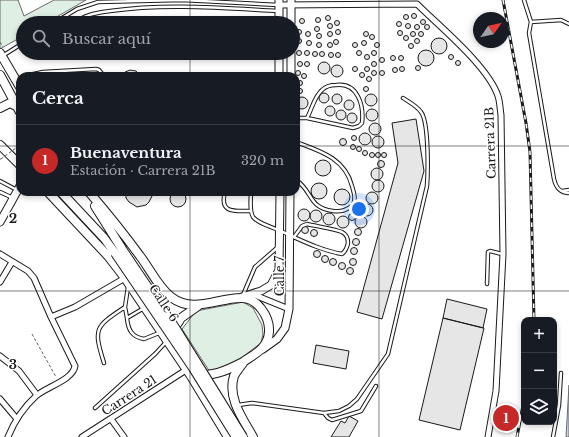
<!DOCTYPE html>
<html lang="es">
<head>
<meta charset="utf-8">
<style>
	:root { --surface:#171b24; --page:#242831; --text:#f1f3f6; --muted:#9ea1a6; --line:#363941; --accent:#c62828 }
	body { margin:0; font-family:"Libre Baskerville",serif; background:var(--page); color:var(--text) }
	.controls { position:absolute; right:12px; bottom:12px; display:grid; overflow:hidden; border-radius:8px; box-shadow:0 2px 6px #0003 }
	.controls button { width:36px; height:36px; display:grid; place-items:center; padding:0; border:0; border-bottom:1px solid var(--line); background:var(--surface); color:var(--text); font:20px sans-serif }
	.compass { position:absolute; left:473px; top:12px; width:36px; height:36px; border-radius:50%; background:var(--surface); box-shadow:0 2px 6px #0003; rotate:56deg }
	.you { position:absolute; left:359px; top:209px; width:14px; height:14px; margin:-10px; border:3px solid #fff; border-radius:50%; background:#1a73e8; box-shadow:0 0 0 6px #1a73e833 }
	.badge { display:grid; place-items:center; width:26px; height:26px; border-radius:50%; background:var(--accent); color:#fff; font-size:13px; font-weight:700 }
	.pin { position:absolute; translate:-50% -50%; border:2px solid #fff; box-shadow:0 1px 4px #0006 }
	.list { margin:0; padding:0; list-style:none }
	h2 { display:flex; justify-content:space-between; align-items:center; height:52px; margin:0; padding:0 16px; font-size:17px }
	h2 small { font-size:13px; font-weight:400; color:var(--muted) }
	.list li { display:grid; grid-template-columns:26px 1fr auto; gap:12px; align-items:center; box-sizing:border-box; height:72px; padding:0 16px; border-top:1px solid var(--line) }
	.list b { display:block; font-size:15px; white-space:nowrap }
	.list p { margin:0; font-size:13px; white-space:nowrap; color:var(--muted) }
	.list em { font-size:13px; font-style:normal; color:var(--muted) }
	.icon { flex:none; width:22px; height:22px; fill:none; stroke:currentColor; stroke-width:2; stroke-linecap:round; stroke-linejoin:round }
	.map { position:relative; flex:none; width:569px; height:437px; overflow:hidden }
	.search { position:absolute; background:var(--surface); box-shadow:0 2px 6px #0003; left:16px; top:16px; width:284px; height:44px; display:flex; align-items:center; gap:10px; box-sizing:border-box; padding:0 14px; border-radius:22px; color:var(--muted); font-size:15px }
	.panel { position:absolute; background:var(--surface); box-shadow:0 2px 6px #0003; left:16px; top:72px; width:284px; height:124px; border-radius:12px }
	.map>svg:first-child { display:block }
	.green { fill:#e0efe3; stroke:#6a6a6a }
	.water { fill:#c6d2dc; stroke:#6a6a6a }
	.building { fill:#e6e6e6; stroke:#1a1a1a }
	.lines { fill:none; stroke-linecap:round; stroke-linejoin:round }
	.service-casing { stroke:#1a1a1a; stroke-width:4.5 }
	.minor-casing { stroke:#1a1a1a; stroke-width:7 }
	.secondary-casing { stroke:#1a1a1a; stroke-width:9 }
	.trunk-casing { stroke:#1a1a1a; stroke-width:10 }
	.path { stroke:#5f5f5f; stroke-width:1; stroke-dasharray:3 2; stroke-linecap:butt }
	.service { stroke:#fff; stroke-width:2.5 }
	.minor { stroke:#fff; stroke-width:5 }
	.secondary { stroke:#fff; stroke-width:7 }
	.trunk { stroke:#fff; stroke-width:8 }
	.rail-casing { stroke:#1a1a1a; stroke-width:3 }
	.rail { stroke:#fff; stroke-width:1.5; stroke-dasharray:4.5; stroke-linecap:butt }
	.trunk-bridge-casing { stroke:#1a1a1a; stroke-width:10; stroke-linecap:butt }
	.path-bridge { stroke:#5f5f5f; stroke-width:1; stroke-dasharray:3 2; stroke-linecap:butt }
	.trunk-bridge { stroke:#fff; stroke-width:8 }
	.grid { fill:none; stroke:#1a1a1a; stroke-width:1; stroke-opacity:0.55 }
	.labels { text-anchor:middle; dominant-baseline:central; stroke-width:3; stroke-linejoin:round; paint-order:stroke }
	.street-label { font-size:12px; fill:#1a1a1a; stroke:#fff }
	.grid-label { font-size:13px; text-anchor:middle; font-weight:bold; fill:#1a1a1a; stroke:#fff; stroke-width:3; stroke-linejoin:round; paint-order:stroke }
</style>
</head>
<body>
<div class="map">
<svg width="569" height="437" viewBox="0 0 569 437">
	<rect width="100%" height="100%" fill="#fff"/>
	<path class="green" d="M0,0H18L24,16L54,0H86L46,23H23V36L0,49Z
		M243,302L253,308L262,325L263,334L261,343L237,361L224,369L210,372L182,329L196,311Z"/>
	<path class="water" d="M569,385V437H566Z"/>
	<path class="building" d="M411.5 16a2.5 2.5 0 1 1 5 0a2.5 2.5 0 1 1-5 0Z
		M403.5 17a2.5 2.5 0 1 1 5 0a2.5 2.5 0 1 1-5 0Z
		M325.5 18a2.5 2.5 0 1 1 5 0a2.5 2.5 0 1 1-5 0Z
		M315.5 20a2.5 2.5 0 1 1 5 0a2.5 2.5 0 1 1-5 0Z
		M299.5 21a2.5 2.5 0 1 1 5 0a2.5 2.5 0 1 1-5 0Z
		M420.5 22a2.5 2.5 0 1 1 5 0a2.5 2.5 0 1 1-5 0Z
		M334.5 23a2.5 2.5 0 1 1 5 0a2.5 2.5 0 1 1-5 0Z
		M396.5 24a2.5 2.5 0 1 1 5 0a2.5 2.5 0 1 1-5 0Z
		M405.5 26a2.5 2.5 0 1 1 5 0a2.5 2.5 0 1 1-5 0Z
		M327.5 26a2.5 2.5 0 1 1 5 0a2.5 2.5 0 1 1-5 0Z
		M414.5 27a2.5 2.5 0 1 1 5 0a2.5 2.5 0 1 1-5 0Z
		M424.5 27a2.5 2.5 0 1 1 5 0a2.5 2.5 0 1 1-5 0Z
		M314.5 29a2.5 2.5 0 1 1 5 0a2.5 2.5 0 1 1-5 0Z
		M296.5 32a2.5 2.5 0 1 1 5 0a2.5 2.5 0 1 1-5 0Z
		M335.5 32a2.5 2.5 0 1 1 5 0a2.5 2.5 0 1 1-5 0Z
		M397.5 33a2.5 2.5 0 1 1 5 0a2.5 2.5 0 1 1-5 0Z
		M363.5 34a2.5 2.5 0 1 1 5 0a2.5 2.5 0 1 1-5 0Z
		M327.5 34a2.5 2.5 0 1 1 5 0a2.5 2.5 0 1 1-5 0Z
		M410.5 34a2.5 2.5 0 1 1 5 0a2.5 2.5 0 1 1-5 0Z
		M418.5 34a2.5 2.5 0 1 1 5 0a2.5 2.5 0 1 1-5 0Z
		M305.5 34a2.5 2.5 0 1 1 5 0a2.5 2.5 0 1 1-5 0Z
		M316.5 36a2.5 2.5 0 1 1 5 0a2.5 2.5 0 1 1-5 0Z
		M369.5 37a2.5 2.5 0 1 1 5 0a2.5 2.5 0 1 1-5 0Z
		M403.5 38a2.5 2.5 0 1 1 5 0a2.5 2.5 0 1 1-5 0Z
		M431 46a8 8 0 1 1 16 0a8 8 0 1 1-16 0Z
		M414.5 41a2.5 2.5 0 1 1 5 0a2.5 2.5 0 1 1-5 0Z
		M296.5 41a2.5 2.5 0 1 1 5 0a2.5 2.5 0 1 1-5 0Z
		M333.5 42a2.5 2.5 0 1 1 5 0a2.5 2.5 0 1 1-5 0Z
		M361.5 43a2.5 2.5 0 1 1 5 0a2.5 2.5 0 1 1-5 0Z
		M306.5 43a2.5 2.5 0 1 1 5 0a2.5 2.5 0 1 1-5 0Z
		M327.5 45a2.5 2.5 0 1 1 5 0a2.5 2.5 0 1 1-5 0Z
		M352.5 45a2.5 2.5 0 1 1 5 0a2.5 2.5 0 1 1-5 0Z
		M374.5 45a2.5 2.5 0 1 1 5 0a2.5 2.5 0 1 1-5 0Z
		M316.5 45a2.5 2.5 0 1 1 5 0a2.5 2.5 0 1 1-5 0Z
		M408.5 46a2.5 2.5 0 1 1 5 0a2.5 2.5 0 1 1-5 0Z
		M418 58a8 8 0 1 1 16 0a8 8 0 1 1-16 0Z
		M356.5 53a2.5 2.5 0 1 1 5 0a2.5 2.5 0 1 1-5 0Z
		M304.5 53a2.5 2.5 0 1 1 5 0a2.5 2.5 0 1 1-5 0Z
		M296.5 53a2.5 2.5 0 1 1 5 0a2.5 2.5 0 1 1-5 0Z
		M371.5 53a2.5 2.5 0 1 1 5 0a2.5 2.5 0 1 1-5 0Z
		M319.5 54a2.5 2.5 0 1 1 5 0a2.5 2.5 0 1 1-5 0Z
		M312.5 54a2.5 2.5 0 1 1 5 0a2.5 2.5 0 1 1-5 0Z
		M328.5 55a2.5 2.5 0 1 1 5 0a2.5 2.5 0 1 1-5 0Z
		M335.5 55a2.5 2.5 0 1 1 5 0a2.5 2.5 0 1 1-5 0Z
		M364.5 57a2.5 2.5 0 1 1 5 0a2.5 2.5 0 1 1-5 0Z
		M448.5 57a2.5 2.5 0 1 1 5 0a2.5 2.5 0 1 1-5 0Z
		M390.5 58a2.5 2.5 0 1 1 5 0a2.5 2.5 0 1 1-5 0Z
		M398.5 58a2.5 2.5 0 1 1 5 0a2.5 2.5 0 1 1-5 0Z
		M379.5 60a2.5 2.5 0 1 1 5 0a2.5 2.5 0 1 1-5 0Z
		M455.5 63a2.5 2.5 0 1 1 5 0a2.5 2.5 0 1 1-5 0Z
		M371.5 64a2.5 2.5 0 1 1 5 0a2.5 2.5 0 1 1-5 0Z
		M304.5 64a2.5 2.5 0 1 1 5 0a2.5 2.5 0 1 1-5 0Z
		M297.5 64a2.5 2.5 0 1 1 5 0a2.5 2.5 0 1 1-5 0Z
		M318 68a6 6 0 1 1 12 0a6 6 0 1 1-12 0Z
		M331 71a6 6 0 1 1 12 0a6 6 0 1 1-12 0Z
		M415.5 68a2.5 2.5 0 1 1 5 0a2.5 2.5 0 1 1-5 0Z
		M399.5 69a2.5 2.5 0 1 1 5 0a2.5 2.5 0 1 1-5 0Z
		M364.5 69a2.5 2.5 0 1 1 5 0a2.5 2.5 0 1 1-5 0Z
		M352.5 69a2.5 2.5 0 1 1 5 0a2.5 2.5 0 1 1-5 0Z
		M392.5 70a2.5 2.5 0 1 1 5 0a2.5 2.5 0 1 1-5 0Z
		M130,70L136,71L140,76H122L125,72Z
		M295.5 73a2.5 2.5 0 1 1 5 0a2.5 2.5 0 1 1-5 0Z
		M371.5 73a2.5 2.5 0 1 1 5 0a2.5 2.5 0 1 1-5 0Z
		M379.5 73a2.5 2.5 0 1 1 5 0a2.5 2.5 0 1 1-5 0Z
		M359.5 75a2.5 2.5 0 1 1 5 0a2.5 2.5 0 1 1-5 0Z
		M301.5 76a2.5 2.5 0 1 1 5 0a2.5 2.5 0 1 1-5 0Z
		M366.5 79a2.5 2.5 0 1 1 5 0a2.5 2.5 0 1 1-5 0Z
		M297.5 83a2.5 2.5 0 1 1 5 0a2.5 2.5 0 1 1-5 0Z
		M363.5 89a2.5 2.5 0 1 1 5 0a2.5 2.5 0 1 1-5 0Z
		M297.5 91a2.5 2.5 0 1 1 5 0a2.5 2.5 0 1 1-5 0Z
		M319 98a5 5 0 1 1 10 0a5 5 0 1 1-10 0Z
		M332 99a5 5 0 1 1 10 0a5 5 0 1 1-10 0Z
		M365 100a6 6 0 1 1 12 0a6 6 0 1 1-12 0Z
		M296 103a6 6 0 1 1 12 0a6 6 0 1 1-12 0Z
		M344 105a5 5 0 1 1 10 0a5 5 0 1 1-10 0Z
		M325 111a5 5 0 1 1 10 0a5 5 0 1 1-10 0Z
		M366 115a6 6 0 1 1 12 0a6 6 0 1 1-12 0Z
		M336 115a5 5 0 1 1 10 0a5 5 0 1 1-10 0Z
		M347 118a5 5 0 1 1 10 0a5 5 0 1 1-10 0Z
		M416,119L424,171L382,319L357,312L398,163L392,123Z
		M369 129a6 6 0 1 1 12 0a6 6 0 1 1-12 0Z
		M359 139a6 6 0 1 1 12 0a6 6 0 1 1-12 0Z
		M351.5 138a2.5 2.5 0 1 1 5 0a2.5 2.5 0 1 1-5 0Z
		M372 142a6 6 0 1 1 12 0a6 6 0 1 1-12 0Z
		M339.5 142a3.5 3.5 0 1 1 7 0a3.5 3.5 0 1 1-7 0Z
		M350.5 147a2.5 2.5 0 1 1 5 0a2.5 2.5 0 1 1-5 0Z
		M356.5 149a2.5 2.5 0 1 1 5 0a2.5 2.5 0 1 1-5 0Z
		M362.5 153a2.5 2.5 0 1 1 5 0a2.5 2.5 0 1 1-5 0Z
		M375.5 155a2.5 2.5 0 1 1 5 0a2.5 2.5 0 1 1-5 0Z
		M381.5 155a2.5 2.5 0 1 1 5 0a2.5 2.5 0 1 1-5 0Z
		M369.5 155a2.5 2.5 0 1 1 5 0a2.5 2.5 0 1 1-5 0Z
		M315 168a8 8 0 1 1 16 0a8 8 0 1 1-16 0Z
		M377.5 164a3.5 3.5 0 1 1 7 0a3.5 3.5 0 1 1-7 0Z
		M371 174a6 6 0 1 1 12 0a6 6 0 1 1-12 0Z
		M372 186a6 6 0 1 1 12 0a6 6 0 1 1-12 0Z
		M311 191a8 8 0 1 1 16 0a8 8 0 1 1-16 0Z
		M334 197a8 8 0 1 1 16 0a8 8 0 1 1-16 0Z
		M170 199a8 8 0 1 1 16 0a8 8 0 1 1-16 0Z
		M366 198a6 6 0 1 1 12 0a6 6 0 1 1-12 0Z
		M126,192H152L153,194L149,202L146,205L137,207L129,202L126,198Z
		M361 210a6 6 0 1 1 12 0a6 6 0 1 1-12 0Z
		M298 215a6 6 0 1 1 12 0a6 6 0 1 1-12 0Z
		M310 216a6 6 0 1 1 12 0a6 6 0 1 1-12 0Z
		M323 219a6 6 0 1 1 12 0a6 6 0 1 1-12 0Z
		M348.5 217a3.5 3.5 0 1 1 7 0a3.5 3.5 0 1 1-7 0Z
		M355 222a6 6 0 1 1 12 0a6 6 0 1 1-12 0Z
		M337 222a6 6 0 1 1 12 0a6 6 0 1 1-12 0Z
		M301.5 230a3.5 3.5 0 1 1 7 0a3.5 3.5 0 1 1-7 0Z
		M354.5 232a3.5 3.5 0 1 1 7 0a3.5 3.5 0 1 1-7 0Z
		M310.5 233a3.5 3.5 0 1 1 7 0a3.5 3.5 0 1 1-7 0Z
		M352.5 242a3.5 3.5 0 1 1 7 0a3.5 3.5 0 1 1-7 0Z
		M350.5 251a3.5 3.5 0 1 1 7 0a3.5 3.5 0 1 1-7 0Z
		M313.5 254a3.5 3.5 0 1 1 7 0a3.5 3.5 0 1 1-7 0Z
		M321.5 259a3.5 3.5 0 1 1 7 0a3.5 3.5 0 1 1-7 0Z
		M349.5 262a3.5 3.5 0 1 1 7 0a3.5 3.5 0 1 1-7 0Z
		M329.5 262a3.5 3.5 0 1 1 7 0a3.5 3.5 0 1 1-7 0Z
		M338.5 266a3.5 3.5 0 1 1 7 0a3.5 3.5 0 1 1-7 0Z
		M346.5 271a3.5 3.5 0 1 1 7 0a3.5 3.5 0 1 1-7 0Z
		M447,299L487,309L483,328L443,318Z
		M443,318L484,328L460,430L419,420Z
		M316,345L349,351L346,369L313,363Z
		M501,409L514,412L510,431L498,428Z
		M349,416L358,421L349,437H331L341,421L345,423Z"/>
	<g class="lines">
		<g class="service-casing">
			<path id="service" d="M524,0L531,22L529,33L554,179C556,188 560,193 569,193
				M531,22L561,20L569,24
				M54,23L77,9L98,2L182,0L278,5
				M75,23C85,14 97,13 110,11C166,3 222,8 278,11
				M4,55L23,43
				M24,76L43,72L96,69L99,70L104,76
				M296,118H307L353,128L359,126L362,123C364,106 358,82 336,85C331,85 326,86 322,90C314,97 312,109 307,118
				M296,142C320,151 345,158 352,186C354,193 356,198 353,205C347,210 342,212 333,211C308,208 313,191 296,180
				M0,181L17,190
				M562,191L569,190
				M0,192L13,198
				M225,192C219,214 235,211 251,211
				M251,192C251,199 249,210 253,217C259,224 270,226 278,230C299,239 319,250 342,254C346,251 347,248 348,243C348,238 346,234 342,232C335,229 315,226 307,224L302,226L294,237
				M487,284L488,252L490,251L502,254
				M243,295L255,267L278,247
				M144,308L127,318C128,330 132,337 144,339L159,333
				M127,318L125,307L128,287
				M104,363C93,328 95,327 125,307
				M238,405L252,403L324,413L339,411L349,406L357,399L388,354L427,186C428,172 429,122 421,112C417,106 409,102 403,98
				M95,408L155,354L167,341
				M324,413L328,418L332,420L361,411L376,386
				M553,437L559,405L561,373"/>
		</g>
		<g class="minor-casing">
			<path id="minor" d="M279,5L417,4C440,27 488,66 498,96C500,102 500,109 501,115L503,254L496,391L488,437
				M0,254L28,271L34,278L51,317L75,366C73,380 46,387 36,396C24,407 14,422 8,437
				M0,282L12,262
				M252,294L289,309
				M51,317L75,307L125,278
				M0,356L19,371L37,395
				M0,399L17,419
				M111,419L124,437
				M82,437L186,370"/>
		</g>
		<g class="secondary-casing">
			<path id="secondary" d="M291,0V23
				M279,23V0
				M279,53V76
				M291,76V53
				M0,222L20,186
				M242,297L261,291L271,285L279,270L280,192
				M263,349L277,339L285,328L289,309L290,192"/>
		</g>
		<g class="trunk-casing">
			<path id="trunk" d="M0,53L20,87
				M0,75L20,112
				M0,108L10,103L18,107
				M0,145L20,165
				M48,192L108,256L125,278L191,376L228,437
				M61,192L104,238L115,253
				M89,192C107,213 124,234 140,256C150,269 158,287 171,297C193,314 217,298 241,298C257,297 270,317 269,332C268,348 255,354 243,362C222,373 215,375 191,376
				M95,206L122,249
				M172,332L181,318L198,306
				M243,363C240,367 236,372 234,376C227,398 243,419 253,437"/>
		</g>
		<path class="path" d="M0,42L3,47
			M0,159H1
			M32,334L56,377"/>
		<use href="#service" class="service"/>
		<use href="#minor" class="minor"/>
		<use href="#secondary" class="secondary"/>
		<use href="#trunk" class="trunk"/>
		<g class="rail-casing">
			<path id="rail" d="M503,0L526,123L530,152L534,320
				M517,437L524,400"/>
		</g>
		<use href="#rail" class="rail"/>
		<g class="trunk-bridge-casing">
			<path id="trunk-bridge" d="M122,249L176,329L243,437
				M115,253L193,368L236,437"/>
		</g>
		<path class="path-bridge" d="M1,159L20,145"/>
		<use href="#trunk-bridge" class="trunk-bridge"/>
	</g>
	<path class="grid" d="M190,0V23M379,0V437M190,53V76M0,146H20M296,146H569M190,192V437M0,291H569"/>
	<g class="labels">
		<g class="street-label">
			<text transform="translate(490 143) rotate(-92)">Carrera 21B</text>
			<text transform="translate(279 276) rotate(-90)">Calle 7</text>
			<text transform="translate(164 303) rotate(56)">Calle 6</text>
			<text transform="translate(129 395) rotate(-33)">Carrera 21</text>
		</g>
	</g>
	<g class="grid-label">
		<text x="13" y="223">2</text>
		<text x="13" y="369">3</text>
	</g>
</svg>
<div class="controls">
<button>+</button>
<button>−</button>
<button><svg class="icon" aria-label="layers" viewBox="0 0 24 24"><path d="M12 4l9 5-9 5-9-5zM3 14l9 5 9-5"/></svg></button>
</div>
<svg class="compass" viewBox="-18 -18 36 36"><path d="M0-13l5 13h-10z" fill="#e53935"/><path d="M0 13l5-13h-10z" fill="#9ea1a6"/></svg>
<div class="you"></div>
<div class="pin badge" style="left:506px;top:418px">1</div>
<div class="search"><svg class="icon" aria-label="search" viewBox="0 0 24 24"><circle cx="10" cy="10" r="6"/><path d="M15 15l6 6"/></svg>Buscar aquí</div>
<section class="panel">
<h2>Cerca<small></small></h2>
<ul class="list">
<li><span class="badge">1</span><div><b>Buenaventura</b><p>Estación · Carrera 21B</p></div><em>320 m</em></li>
</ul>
</section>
</div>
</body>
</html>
